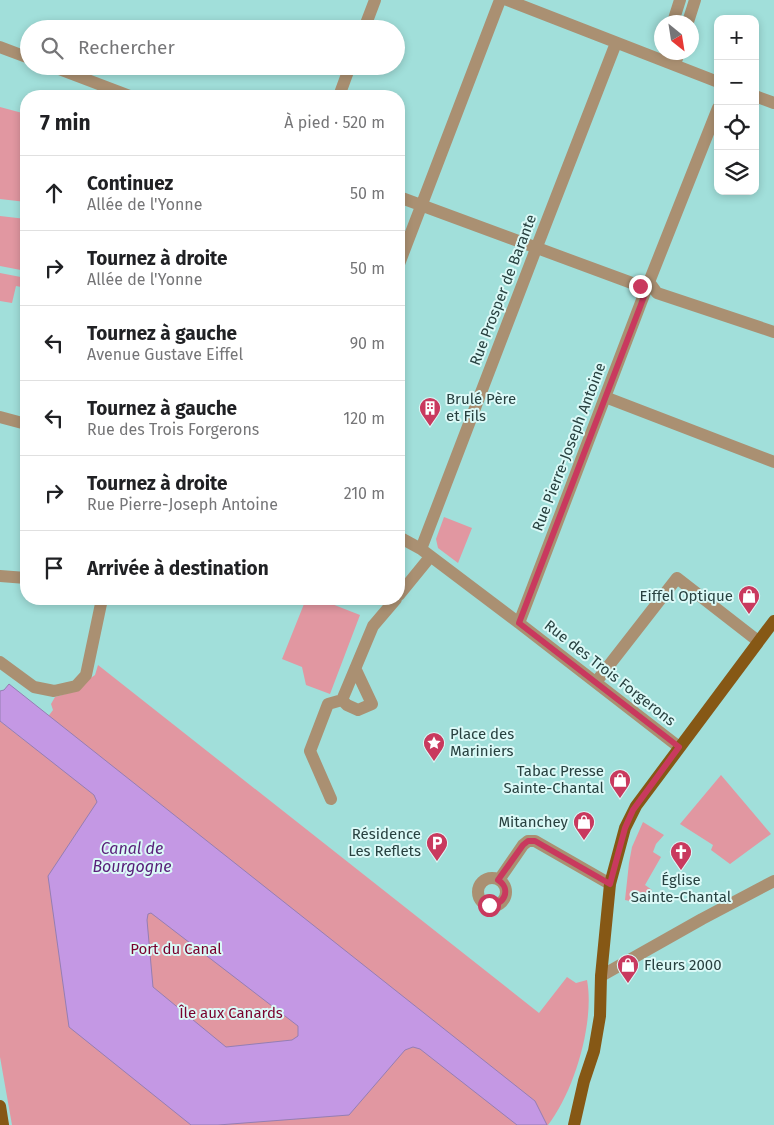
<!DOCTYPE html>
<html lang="fr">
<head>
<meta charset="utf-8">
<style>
	:root { --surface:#fff; --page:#f6f6f6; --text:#202124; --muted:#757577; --line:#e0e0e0 }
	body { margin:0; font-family:"Fira Sans",sans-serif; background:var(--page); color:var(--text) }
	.controls { position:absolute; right:15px; top:15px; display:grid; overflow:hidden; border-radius:10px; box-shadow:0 2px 8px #0003 }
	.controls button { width:45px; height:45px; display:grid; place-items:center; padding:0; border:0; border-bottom:1px solid var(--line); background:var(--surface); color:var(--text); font:25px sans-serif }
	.compass { position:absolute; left:654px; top:15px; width:45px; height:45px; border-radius:50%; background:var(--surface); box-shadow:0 2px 8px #0003; rotate:150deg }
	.stop { position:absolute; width:15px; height:15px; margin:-11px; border:4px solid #c9395e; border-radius:50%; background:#fff }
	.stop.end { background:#c9395e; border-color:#fff; box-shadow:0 1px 5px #0008 }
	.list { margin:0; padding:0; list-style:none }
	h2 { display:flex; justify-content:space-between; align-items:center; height:65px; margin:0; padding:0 20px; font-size:21px }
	h2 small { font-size:16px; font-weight:400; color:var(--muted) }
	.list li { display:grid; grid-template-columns:32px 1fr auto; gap:15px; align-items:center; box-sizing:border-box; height:75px; padding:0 20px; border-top:1px solid var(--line) }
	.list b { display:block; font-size:19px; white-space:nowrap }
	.list p { margin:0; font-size:16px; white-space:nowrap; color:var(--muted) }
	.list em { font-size:16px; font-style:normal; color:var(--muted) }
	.icon { flex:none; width:28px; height:28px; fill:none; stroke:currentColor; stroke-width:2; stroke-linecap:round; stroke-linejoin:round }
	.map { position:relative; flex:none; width:774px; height:1125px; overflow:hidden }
	.search { position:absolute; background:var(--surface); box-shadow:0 2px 8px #0003; left:20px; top:20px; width:385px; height:55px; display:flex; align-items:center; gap:12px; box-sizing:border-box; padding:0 18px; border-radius:28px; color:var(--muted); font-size:19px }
	.panel { position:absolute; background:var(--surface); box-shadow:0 2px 8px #0003; left:20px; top:90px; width:385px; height:515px; border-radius:20px }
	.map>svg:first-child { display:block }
	.green { fill:#e197a1 }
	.water { fill:#c498e4; stroke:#957eb3; fill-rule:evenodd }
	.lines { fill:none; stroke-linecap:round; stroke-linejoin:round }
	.minor { stroke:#aa9072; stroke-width:12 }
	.major { stroke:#865815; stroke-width:12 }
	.route { stroke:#c9395e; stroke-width:6 }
	.labels { text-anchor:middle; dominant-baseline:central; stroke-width:4; stroke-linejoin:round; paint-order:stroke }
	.street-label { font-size:15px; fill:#284140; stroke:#dbf9f7 }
	.poi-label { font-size:15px; fill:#284140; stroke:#dbf9f7; text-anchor:end }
	.park-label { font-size:15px; fill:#79012d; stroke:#dbf9f7 }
	.water-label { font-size:16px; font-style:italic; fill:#582079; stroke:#dbf9f7 }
</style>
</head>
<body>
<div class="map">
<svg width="774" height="1125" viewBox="0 0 774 1125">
	<rect width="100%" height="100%" fill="#a1dfda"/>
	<path class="green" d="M0,107L26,114V202L0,199Z
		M0,216L26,219V271L0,266Z
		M0,273L26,278V288L16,286L12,303L0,301Z
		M444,517L472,528L458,563L438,548L436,539Z
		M306,599H319L360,615L330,694L306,685L302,667L282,659Z
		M98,665L539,1013L567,977L576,983L587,980C595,1022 574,1092 548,1125H12L0,1057V721L28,743L53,710L51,704L55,697L69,693L95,675Z
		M721,775L771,834L730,864L711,850L713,845L680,824Z
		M643,822L664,835L656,844L653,852L661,857L645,885L652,890L650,894L639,903L625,900L629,863L632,847Z"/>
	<path class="water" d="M9,684L535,1101L547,1125H517L420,1049L413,1047L405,1050L349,1115L218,1125H191L69,1027L48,876L97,802L94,795L0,721V691L4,690ZM151,913L298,1026V1036L292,1040L226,1047L153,987L147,920L148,914Z"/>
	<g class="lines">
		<path class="minor" d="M507,0L718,82
			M673,22L680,0
			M688,22L695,0
			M364,29L375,0
			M0,47L29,58
			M675,65L679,52
			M51,66L130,96
			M339,96L350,66
			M755,96L774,103
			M718,108L649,282L657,293L774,332
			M399,197L640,286L645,292L519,623
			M399,264L500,0
			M605,397L774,462
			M0,417L26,424
			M399,537L421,549L519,623L679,747
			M421,549L536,249L616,43
			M0,576L26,578
			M399,595L430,557
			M0,662L34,687L54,691L76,686L86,675L102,599
			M596,682L677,578L758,641
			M342,700L373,626L396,599
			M342,700L347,705L358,710L372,704L356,670
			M331,799L310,751L328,704L342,700
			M478 892a14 14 0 1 1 28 0a14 14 0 1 1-28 0Z
			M499,880L523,845L528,841H535L610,884
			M601,976L702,919L774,881"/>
		<path class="major" d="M0,1106L3,1125
			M574,1125L584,1081L594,1051L600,1016L601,976L610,884L625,828L636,806L774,621"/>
	</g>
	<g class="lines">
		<path class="route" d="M489,905C504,906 512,889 498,880L523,845L528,841H535L610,884L625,828L633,810L679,747L519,623L645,294L644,290L640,286"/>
	</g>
	<defs>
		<g id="building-pin" transform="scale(1.125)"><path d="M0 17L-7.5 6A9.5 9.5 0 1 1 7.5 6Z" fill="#c9395e" stroke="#dbf9f7"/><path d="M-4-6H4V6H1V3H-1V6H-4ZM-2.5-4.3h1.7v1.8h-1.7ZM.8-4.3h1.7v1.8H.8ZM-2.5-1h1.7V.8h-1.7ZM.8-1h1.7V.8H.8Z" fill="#fff"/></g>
		<g id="shop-pin" transform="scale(1.125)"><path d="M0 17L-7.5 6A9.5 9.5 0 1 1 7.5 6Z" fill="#c9395e" stroke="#dbf9f7"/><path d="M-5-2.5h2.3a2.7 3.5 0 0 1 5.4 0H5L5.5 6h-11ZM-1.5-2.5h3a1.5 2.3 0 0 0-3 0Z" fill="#fff"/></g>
		<g id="sight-pin" transform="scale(1.125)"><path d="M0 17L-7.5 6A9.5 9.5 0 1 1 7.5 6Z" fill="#c9395e" stroke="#dbf9f7"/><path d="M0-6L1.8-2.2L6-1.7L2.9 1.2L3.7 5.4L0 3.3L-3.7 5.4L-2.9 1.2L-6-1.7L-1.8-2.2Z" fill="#fff"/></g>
		<g id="parking-pin" transform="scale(1.125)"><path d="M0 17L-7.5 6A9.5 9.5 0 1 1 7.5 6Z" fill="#c9395e" stroke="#dbf9f7"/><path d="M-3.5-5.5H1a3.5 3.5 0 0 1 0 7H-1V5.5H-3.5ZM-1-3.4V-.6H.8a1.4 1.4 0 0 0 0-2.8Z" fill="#fff"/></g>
		<g id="church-pin" transform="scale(1.125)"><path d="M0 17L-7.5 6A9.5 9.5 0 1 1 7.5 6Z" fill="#c9395e" stroke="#dbf9f7"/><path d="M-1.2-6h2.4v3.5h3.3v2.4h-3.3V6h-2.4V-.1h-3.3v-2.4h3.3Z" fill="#fff"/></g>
	</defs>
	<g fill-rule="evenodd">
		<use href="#building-pin" x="430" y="408"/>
		<use href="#shop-pin" x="749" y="596"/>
		<use href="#sight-pin" x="434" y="743"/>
		<use href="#shop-pin" x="620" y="780"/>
		<use href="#shop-pin" x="584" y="822"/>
		<use href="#parking-pin" x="437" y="843"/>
		<use href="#church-pin" x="681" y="852"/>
		<use href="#shop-pin" x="628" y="965"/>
	</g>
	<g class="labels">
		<g class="street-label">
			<text transform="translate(503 290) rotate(-69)">Rue Prosper de Barante</text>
			<text transform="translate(569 447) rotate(-69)">Rue Pierre-Joseph Antoine</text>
			<text transform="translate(610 673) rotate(38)">Rue des Trois Forgerons</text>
		</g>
		<g class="poi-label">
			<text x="446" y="399" text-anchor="start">Brulé Père<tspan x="446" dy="17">et Fils</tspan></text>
			<text x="733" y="596">Eiffel Optique</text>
			<text x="450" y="734" text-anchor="start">Place des<tspan x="450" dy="17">Mariniers</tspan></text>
			<text x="604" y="771">Tabac Presse<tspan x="604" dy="17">Sainte-Chantal</tspan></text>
			<text x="568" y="822">Mitanchey</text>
			<text x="421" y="834">Résidence<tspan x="421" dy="17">Les Reflets</tspan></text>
			<text x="681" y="880" text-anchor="middle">Église<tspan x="681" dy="17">Sainte-Chantal</tspan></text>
			<text x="644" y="965" text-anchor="start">Fleurs 2000</text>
		</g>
		<g class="park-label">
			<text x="176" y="949">Port du Canal</text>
			<text x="231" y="1013">Île aux Canards</text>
		</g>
		<g class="water-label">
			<text x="132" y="848">Canal de<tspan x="132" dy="18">Bourgogne</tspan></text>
		</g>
	</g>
</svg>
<div class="controls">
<button>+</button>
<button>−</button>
<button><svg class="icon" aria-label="locate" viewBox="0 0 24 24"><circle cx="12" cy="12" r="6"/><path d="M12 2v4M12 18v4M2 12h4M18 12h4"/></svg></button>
<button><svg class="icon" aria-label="layers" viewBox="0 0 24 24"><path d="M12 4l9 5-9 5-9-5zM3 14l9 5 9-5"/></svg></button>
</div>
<svg class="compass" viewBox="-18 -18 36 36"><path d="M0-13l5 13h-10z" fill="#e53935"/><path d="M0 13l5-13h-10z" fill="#757577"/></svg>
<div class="stop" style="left:489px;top:905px"></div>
<div class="stop end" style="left:640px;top:286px"></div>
<div class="search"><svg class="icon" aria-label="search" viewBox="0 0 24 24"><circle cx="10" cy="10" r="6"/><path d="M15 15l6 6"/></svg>Rechercher</div>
<section class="panel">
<h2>7 min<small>À pied · 520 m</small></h2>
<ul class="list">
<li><svg class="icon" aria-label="ahead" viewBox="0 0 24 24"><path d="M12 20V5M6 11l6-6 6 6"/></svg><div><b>Continuez</b><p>Allée de l'Yonne</p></div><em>50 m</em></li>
<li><svg class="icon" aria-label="right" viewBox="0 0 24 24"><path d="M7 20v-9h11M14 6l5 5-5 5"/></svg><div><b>Tournez à droite</b><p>Allée de l'Yonne</p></div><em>50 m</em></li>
<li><svg class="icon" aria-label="left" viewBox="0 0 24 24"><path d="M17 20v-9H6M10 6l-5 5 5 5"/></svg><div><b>Tournez à gauche</b><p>Avenue Gustave Eiffel</p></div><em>90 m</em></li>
<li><svg class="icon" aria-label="left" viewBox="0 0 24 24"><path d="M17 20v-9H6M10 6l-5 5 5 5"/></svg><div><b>Tournez à gauche</b><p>Rue des Trois Forgerons</p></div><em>120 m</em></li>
<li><svg class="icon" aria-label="right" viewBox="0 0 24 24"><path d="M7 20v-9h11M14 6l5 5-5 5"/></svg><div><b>Tournez à droite</b><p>Rue Pierre-Joseph Antoine</p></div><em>210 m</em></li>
<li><svg class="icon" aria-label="arrive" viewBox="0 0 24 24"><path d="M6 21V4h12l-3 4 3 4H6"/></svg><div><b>Arrivée à destination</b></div></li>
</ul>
</section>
</div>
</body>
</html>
